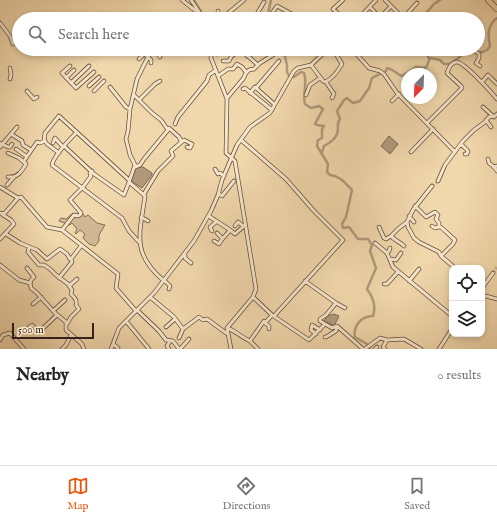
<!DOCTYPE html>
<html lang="en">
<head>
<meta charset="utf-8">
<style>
	:root { --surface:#fff; --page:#f6f6f6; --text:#222; --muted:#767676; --line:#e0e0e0; --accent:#ea580c }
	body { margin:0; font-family:"IM FELL English",serif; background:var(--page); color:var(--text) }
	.controls { position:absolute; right:12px; bottom:12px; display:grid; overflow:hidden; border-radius:8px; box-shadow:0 2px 6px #0003 }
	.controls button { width:36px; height:36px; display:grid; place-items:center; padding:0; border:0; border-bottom:1px solid var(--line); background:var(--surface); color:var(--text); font:20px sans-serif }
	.compass { position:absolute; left:401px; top:68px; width:36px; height:36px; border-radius:50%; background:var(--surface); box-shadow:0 2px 6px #0003; rotate:203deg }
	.scale { position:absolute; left:12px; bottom:10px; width:82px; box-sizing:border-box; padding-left:4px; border:2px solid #35231b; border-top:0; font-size:11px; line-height:14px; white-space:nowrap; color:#35231b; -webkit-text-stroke:3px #f6e5c9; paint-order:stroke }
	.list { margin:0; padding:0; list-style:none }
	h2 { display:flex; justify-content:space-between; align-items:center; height:52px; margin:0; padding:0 16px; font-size:17px }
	h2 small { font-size:13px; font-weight:400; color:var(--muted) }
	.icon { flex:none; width:22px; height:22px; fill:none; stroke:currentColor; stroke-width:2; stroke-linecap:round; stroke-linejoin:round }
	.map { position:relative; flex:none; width:497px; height:349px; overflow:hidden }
	.search { position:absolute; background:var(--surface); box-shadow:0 2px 6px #0003; left:12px; right:12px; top:12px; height:44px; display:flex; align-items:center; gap:10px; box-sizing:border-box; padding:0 14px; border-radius:22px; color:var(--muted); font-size:15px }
	.sheet { height:116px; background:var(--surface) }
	nav { display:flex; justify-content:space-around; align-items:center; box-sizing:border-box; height:56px; border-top:1px solid var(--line); background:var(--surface); font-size:11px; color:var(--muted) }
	nav a { display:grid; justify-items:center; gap:2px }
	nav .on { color:var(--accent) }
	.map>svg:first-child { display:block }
	.green { fill:#d1b893; stroke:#836e57 }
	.water { fill:#b19a7b; stroke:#7f6a55 }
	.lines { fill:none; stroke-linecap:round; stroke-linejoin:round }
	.canal { stroke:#b19a7b; stroke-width:2 }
	.river { stroke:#b19a7b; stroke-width:2.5 }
	.minor-tunnel { stroke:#cbb38f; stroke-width:3; stroke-dasharray:3 1.5; stroke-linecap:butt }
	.minor-casing { stroke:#64503f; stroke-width:4.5 }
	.highway-casing { stroke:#35231b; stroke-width:6 }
	.minor { stroke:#f6e5c9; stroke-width:3 }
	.highway { stroke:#f1d7ac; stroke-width:5 }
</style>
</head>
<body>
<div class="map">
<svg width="497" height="349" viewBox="0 0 497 349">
	<rect width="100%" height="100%" fill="#f1d7ac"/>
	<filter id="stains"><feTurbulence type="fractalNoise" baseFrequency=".005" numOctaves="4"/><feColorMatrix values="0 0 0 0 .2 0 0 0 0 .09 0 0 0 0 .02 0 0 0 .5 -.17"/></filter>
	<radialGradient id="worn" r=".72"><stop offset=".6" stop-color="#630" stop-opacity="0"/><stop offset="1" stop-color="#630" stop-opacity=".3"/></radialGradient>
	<path class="green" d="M73,213L78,217L83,214L85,217L88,215L97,223L105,225L99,235V241L95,246L89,244L83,238L85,234L80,230L76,234L75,233L77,229L72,223L70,225L59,221L61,218L66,219Z"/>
	<path class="water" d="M389,136L398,144L390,154L381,146Z
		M143,167L152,173V175L142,188L131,181L136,168Z
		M334,314L339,316L334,326L324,321L327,316Z"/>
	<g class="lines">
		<path class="canal" d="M194,0L206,19"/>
		<path class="river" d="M262,19L263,13L268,14L271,0
			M421,19L434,4L440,0
			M283,49L287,65V72L289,76L294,77L301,72L304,73C308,84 302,93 305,104L311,108L319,106L323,109L315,124L317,125L324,126L322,129V138L318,140L317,146L328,164L327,172L330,175C340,176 345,183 352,190L346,217L342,224L343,228L349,227L358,239H368L372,245L370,251L376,268L367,289C373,297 376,307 373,316C361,316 353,326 355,337L367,344L370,349
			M425,49L429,59
			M322,152L324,146C331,142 338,138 338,128C338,124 337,123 340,119L337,111L344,100L347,98L353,103L360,101L369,88L372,78L386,71L387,68C394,69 396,74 402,76L416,67L426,68L430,58L440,60L444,64H450L465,53L483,52L487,50L490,46C488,36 487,25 497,18"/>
		<path class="minor-tunnel" d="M432,186L438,181
			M493,273L497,267"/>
		<g class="minor-casing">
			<path id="minor" d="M182,0L197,12
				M191,0L204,19
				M343,0L333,9L344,19
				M385,0L403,18L417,3
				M370,7L380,18
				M218,11L219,19
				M272,13L277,6L301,19
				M221,19L244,0
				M254,19L264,2
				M358,19L376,0
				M379,19L391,6
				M0,23L10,36L13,44
				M139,49L151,60V63
				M152,49L137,79L130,109L128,131L126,139L130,155L135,165L129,182L145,196C140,233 131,253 163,280
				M154,49L160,57
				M211,49V58L227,99L226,153L235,161L256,289L253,297L227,328L231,349
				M211,49L217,54L223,49
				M240,49L258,65
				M352,49L369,68L380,71L384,74L397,93L455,152
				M473,49L479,54V58L476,63L480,66
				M147,56V49
				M247,56L256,49
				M139,59L144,54
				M223,61H229L231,57L240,49
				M311,65L323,81L325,82C333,79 338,71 342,64L333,49
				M70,66L62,73L76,88L94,72
				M10,68L11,74L10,79
				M218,76L228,69H233L237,64L242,67L246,72
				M66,78L74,70
				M326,82L334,94L332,98
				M482,82L488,75L497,84
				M71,83L89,66
				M89,86L99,77
				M110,87L126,107L130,109
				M256,88L279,61
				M243,89L245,88L272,110
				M27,91L34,99L37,97
				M94,91L104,81
				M250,93L255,87L274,104
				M134,95L152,113L161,120L168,130L144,159L140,165L135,167
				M306,95L310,85L320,78
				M227,98L243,79L246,73L249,70L254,69L260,63L273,55L270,49
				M139,100L155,84L160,81
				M392,101L399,94
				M483,107L494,117
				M486,120L491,127
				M427,123L462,88L461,86L447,73C449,68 451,62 457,62C464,62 492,93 497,99
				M175,124L178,117L207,81L209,75L216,70
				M168,129L169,128L179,137L181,141
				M77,132C69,140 54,155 52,165L122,218L129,231L139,242
				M11,134L22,141L23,145L31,150
				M241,140L286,179L314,211L343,240L274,316
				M44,141L45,133L59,116L129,180
				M0,143L8,147H10L12,144
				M53,143L55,138L63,147
				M461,144L468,151L467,154H465
				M64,146L94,174L124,195L129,182
				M0,147L17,127
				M16,149L26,156
				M411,152L433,129
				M8,153L19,158L26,164C22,171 18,178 8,177
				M488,159L489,163L494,167
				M24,161L37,142L40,143L45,141L47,144L59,153
				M497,166L494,167L497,171
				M215,169L218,174L220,173L224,176
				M438,181L445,165L463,141L474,130L485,122L489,117L495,116L497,114
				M7,185L14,177
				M432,186L413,210L407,222L408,227L414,238L419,242L439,252L441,256L455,268
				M0,187L18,198
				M144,194L158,171L173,156L171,151L184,140L192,144L190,148L187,147
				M219,194L222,196L234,181
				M415,206L426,217L435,212L438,215L436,219L439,223V226C445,230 449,235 455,240L453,244L441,256
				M0,213L4,214L18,198L21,197L47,227L62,230L118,274L116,288L136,311
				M209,216C218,223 226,226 235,234L245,225
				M409,216L414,222
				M141,217L148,221
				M235,226L238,222L243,226
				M432,226L435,228L439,227
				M379,227L384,238L386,239L391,236
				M62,230L74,215L78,216L80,215L81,213L70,200L83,187L91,176L90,173L92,171
				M212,231L210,227L216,222
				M217,233L222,238
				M6,234L20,243L37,250L47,259L60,249L67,254L70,259
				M0,239L14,224L11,220L3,215
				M214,241L219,244C222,238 226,236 230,230
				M375,243L387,253L393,267L452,316
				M404,246C399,241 395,241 391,236L399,228L407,222
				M29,247L28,252L39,265H44L50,269L56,275L68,284L72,290L71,294C75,298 77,300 76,305L79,309L71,317L67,324
				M387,253L389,251L390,248
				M185,254V258L191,263
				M390,259L396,260L401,253
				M0,265L19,280L30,283L31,288L37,293L55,313L66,322V330L82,344L84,349
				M27,268L34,277L31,280L30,284
				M59,278L72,262L71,259L81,246
				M164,280L170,286L169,289
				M305,281L336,303L326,315L320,319V321L332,328L337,326L363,349
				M409,281L419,269
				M384,284H387L398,272
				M69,286L77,279
				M482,288L493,273
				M482,295L497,299
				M150,297L174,317L183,329L199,317L203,320L207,319L226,333L228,334
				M253,297L272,315L309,340L325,324
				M336,303L345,308
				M33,304L41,297
				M137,310L159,331L166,340L173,341L179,349
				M53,311L65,300
				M126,321L149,349
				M266,322L265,323L269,326V329
				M166,327L175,319
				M227,328C236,331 241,337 250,341L264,321L266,322L272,315
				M30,329L29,327L32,325L39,332L57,315
				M316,334L311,330L312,325L320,330
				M325,337H326L336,331L337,327
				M179,338L183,329
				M0,340L3,335L10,333L24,349
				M250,341L258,349
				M113,344L118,348
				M62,349L66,345L71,335
				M111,349L119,328L154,293L194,241L211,211L218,195L222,180L237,145L250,127L270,113L294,71L298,68L311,65L328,49
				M169,349L167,346L170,341
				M180,349L189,339
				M365,349L380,338L387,340L404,339L421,349
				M375,349L377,347
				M385,349L383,347L387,340
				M439,349L452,329"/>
		</g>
		<g class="highway-casing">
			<path id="highway" d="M488,0L497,9"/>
		</g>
		<use href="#minor" class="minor"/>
		<use href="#highway" class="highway"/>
	</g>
	<rect width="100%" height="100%" filter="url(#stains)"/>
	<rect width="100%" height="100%" fill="url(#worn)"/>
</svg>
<div class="controls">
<button><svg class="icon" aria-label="locate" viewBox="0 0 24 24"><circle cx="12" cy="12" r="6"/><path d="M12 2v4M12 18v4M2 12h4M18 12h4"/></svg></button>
<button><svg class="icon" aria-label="layers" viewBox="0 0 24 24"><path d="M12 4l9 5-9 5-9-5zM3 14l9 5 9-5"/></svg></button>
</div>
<svg class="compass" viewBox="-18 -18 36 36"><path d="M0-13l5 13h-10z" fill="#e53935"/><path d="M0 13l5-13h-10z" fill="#767676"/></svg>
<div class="scale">500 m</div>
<div class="search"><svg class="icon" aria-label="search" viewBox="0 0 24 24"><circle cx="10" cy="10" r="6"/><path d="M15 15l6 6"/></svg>Search here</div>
</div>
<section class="sheet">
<h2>Nearby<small>0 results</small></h2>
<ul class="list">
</ul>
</section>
<nav>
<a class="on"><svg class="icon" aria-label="map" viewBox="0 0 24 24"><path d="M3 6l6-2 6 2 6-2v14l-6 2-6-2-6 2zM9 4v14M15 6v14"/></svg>Map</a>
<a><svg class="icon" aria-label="directions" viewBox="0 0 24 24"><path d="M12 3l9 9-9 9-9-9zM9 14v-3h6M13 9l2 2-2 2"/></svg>Directions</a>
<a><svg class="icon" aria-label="saved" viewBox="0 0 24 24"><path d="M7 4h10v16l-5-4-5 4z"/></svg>Saved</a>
</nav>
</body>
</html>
